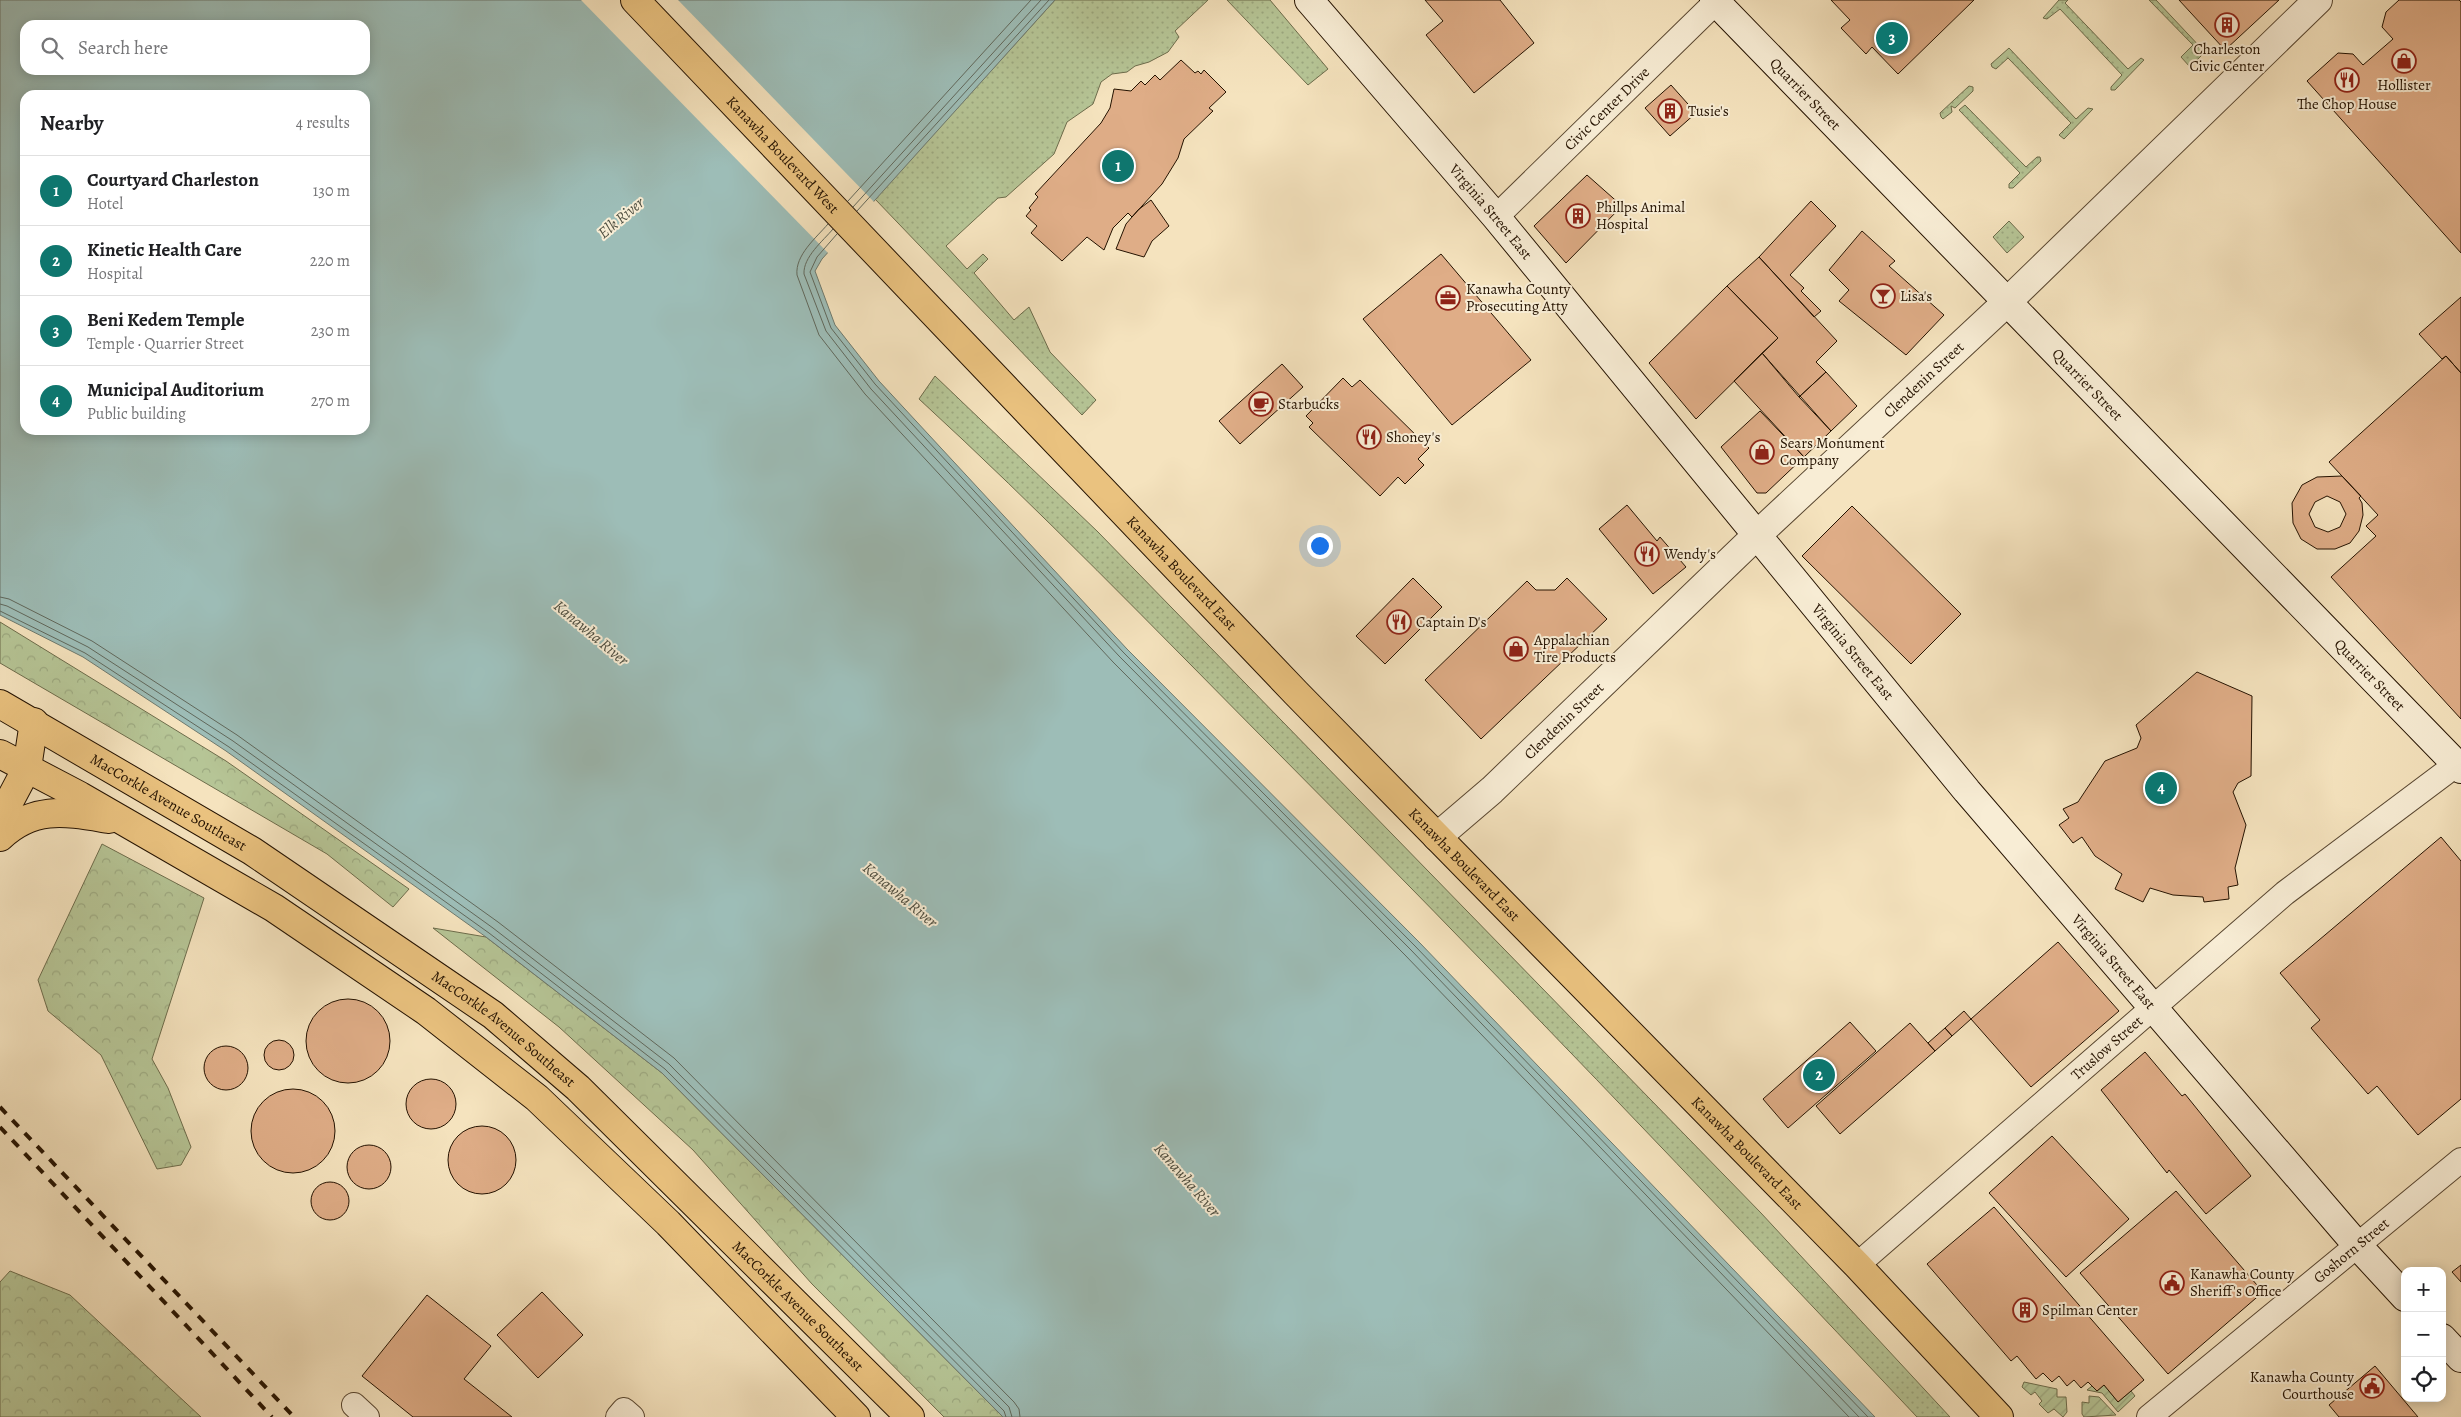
<!DOCTYPE html>
<html lang="en">
<head>
<meta charset="utf-8">
<style>
	:root { --surface:#fff; --page:#f2f2f2; --text:#202124; --muted:#757577; --line:#e0e0e0; --accent:#0f766e }
	body { margin:0; font-family:Alegreya,serif; background:var(--page); color:var(--text) }
	.controls { position:absolute; right:15px; bottom:15px; display:grid; overflow:hidden; border-radius:10px; box-shadow:0 2px 12px #0003 }
	.controls button { width:45px; height:45px; display:grid; place-items:center; padding:0; border:0; border-bottom:1px solid var(--line); background:var(--surface); color:var(--text); font:25px sans-serif }
	.you { position:absolute; left:1319px; top:545px; width:18px; height:18px; margin:-12px; border:4px solid #fff; border-radius:50%; background:#1a73e8; box-shadow:0 0 0 8px #1a73e833 }
	.badge { display:grid; place-items:center; width:32px; height:32px; border-radius:50%; background:var(--accent); color:#fff; font-size:16px; font-weight:700 }
	.pin { position:absolute; translate:-50% -50%; border:2px solid #fff; box-shadow:0 1px 5px #0006 }
	.list { margin:0; padding:0; list-style:none }
	h2 { display:flex; justify-content:space-between; align-items:center; height:65px; margin:0; padding:0 20px; font-size:21px }
	h2 small { font-size:16px; font-weight:400; color:var(--muted) }
	.list li { display:grid; grid-template-columns:32px 1fr auto; gap:15px; align-items:center; box-sizing:border-box; height:70px; padding:0 20px; border-top:1px solid var(--line) }
	.list b { display:block; font-size:19px; white-space:nowrap }
	.list p { margin:0; font-size:16px; white-space:nowrap; color:var(--muted) }
	.list em { font-size:16px; font-style:normal; color:var(--muted) }
	.icon { flex:none; width:28px; height:28px; fill:none; stroke:currentColor; stroke-width:2; stroke-linecap:round; stroke-linejoin:round }
	.map { position:relative; flex:none; width:2461px; height:1417px; overflow:hidden }
	.search { position:absolute; background:var(--surface); box-shadow:0 2px 12px #0003; left:20px; top:20px; width:350px; height:55px; display:flex; align-items:center; gap:12px; box-sizing:border-box; padding:0 18px; border-radius:15px; color:var(--muted); font-size:19px }
	.panel { position:absolute; background:var(--surface); box-shadow:0 2px 12px #0003; left:20px; top:90px; width:350px; height:345px; border-radius:15px }
	.map>svg:first-child { display:block }
	.grass { fill:url(#grass-dots); stroke:#6d6c4b }
	.forest { fill:url(#forest-crowns); stroke:#6d6c4b }
	.garden { fill:url(#garden-furrows); stroke:#6d6c4b }
	.water { fill:#9dbdb7; stroke:#6d796e; fill-rule:evenodd }
	.pier { fill:#f5e3be }
	.lines { fill:none; stroke-linecap:round; stroke-linejoin:round }
	.shore { stroke:#60685c; stroke-width:1 }
	.building { fill:#dfad87; stroke:#241200; fill-rule:evenodd }
	.minor-casing { stroke:#584630; stroke-width:26 }
	.tertiary-casing { stroke:#584630; stroke-width:30 }
	.secondary-casing { stroke:#241200; stroke-width:30 }
	.primary-casing { stroke:#241200; stroke-width:30 }
	.minor { stroke:#f8edd5; stroke-width:24 }
	.tertiary { stroke:#f8edd5; stroke-width:28 }
	.secondary { stroke:#f8edd5; stroke-width:28 }
	.primary { stroke:#eac27f; stroke-width:28 }
	.rail { stroke:#241200; stroke-width:4; stroke-dasharray:9 9; stroke-linecap:butt }
	.labels { text-anchor:middle; dominant-baseline:central; stroke-width:4; stroke-linejoin:round; paint-order:stroke }
	.poi-label { font-size:15px; fill:#241200; stroke:#f8edd5; text-anchor:start }
	.street-label { font-size:15px; fill:#241200; stroke:#f8edd5 }
	.water-label { font-size:16px; font-style:italic; fill:#4e4e40; stroke:#f8edd5 }
</style>
</head>
<body>
<div class="map">
<svg width="2461" height="1417" viewBox="0 0 2461 1417">
	<defs>
		<pattern id="grass-dots" width="8" height="8" patternUnits="userSpaceOnUse" patternTransform="scale(1.25)"><rect width="8" height="8" fill="#b6c596"/><path d="M2 2h.1M6 6h.1" fill="none" stroke="#9ca880" stroke-width="1.8" stroke-linecap="round"/></pattern>
		<pattern id="forest-crowns" width="20" height="18" patternUnits="userSpaceOnUse" patternTransform="scale(1.25)"><rect width="20" height="18" fill="#b6c596"/><path d="M2 6a3 3 0 1 1 6 0M12 15a3 3 0 1 1 6 0" fill="none" stroke="#9ca880"/></pattern>
		<pattern id="garden-furrows" width="10" height="10" patternUnits="userSpaceOnUse" patternTransform="scale(1.25)"><rect width="10" height="10" fill="#b6c596"/><path d="M-1 1l2-2M0 10L10 0M9 11l2-2" fill="none" stroke="#9ca880"/></pattern>
	</defs>
	<rect width="100%" height="100%" fill="#f5e3be"/>
	<filter id="stains"><feTurbulence type="fractalNoise" baseFrequency=".004" numOctaves="4"/><feColorMatrix values="0 0 0 0 .2 0 0 0 0 .09 0 0 0 0 .02 0 0 0 .5 -.17"/></filter>
	<radialGradient id="worn" r=".72"><stop offset=".6" stop-color="#630" stop-opacity="0"/><stop offset="1" stop-color="#630" stop-opacity=".3"/></radialGradient>
	<path class="grass" d="M1055,0H1208L1175,31L1179,37L1168,52L1149,62L1135,66L1127,72L1112,74L1101,82L1093,104L1067,122L1054,154L1006,197L998,198L946,246L967,269L983,254L988,259L974,273L1014,320L1029,307L1050,352L1096,400L1082,415L875,199Z
		M1227,0H1270L1328,69L1308,85Z
		M2059,0H2068L2065,3L2128,69L2141,58L2144,60L2115,90H2111V87L2122,75L2060,9L2047,19L2043,18Z
		M2149,0H2156L2203,50V54L2190,67L2181,57L2193,45Z
		M2009,48L2076,119L2088,108L2093,109L2064,139L2059,135L2071,123L2008,58L1996,69L1992,67L1991,64Z
		M1969,86L1973,87V91L1955,108L1951,106L1952,112L1943,119L1941,117L1940,113Z
		M1965,105L2026,167L2037,157H2040L2041,161L2013,188H2009V184L2020,173L1959,110Z
		M2009,221L2024,237L2007,253L1993,237Z
		M935,376L1098,532L1761,1213L1950,1417H1917C1704,1191 1490,966 1271,746C1155,629 1040,510 919,399Z"/>
	<path class="forest" d="M0,622L226,761L409,889L393,907L327,854L0,663Z
		M102,844L204,898L152,1059L168,1088L191,1147L181,1165L157,1169L101,1055L48,1011L38,980Z
		M433,928L486,937L662,1073L1003,1417H944L812,1284L693,1150L559,1027Z
		M10,1271L70,1295L201,1417H0V1282Z"/>
	<path class="garden" d="M2024,1382L2057,1389V1397H2066L2067,1412L2063,1417L2054,1409L2048,1413L2039,1404L2042,1401L2035,1392L2031,1395L2022,1387Z
		M2104,1385L2118,1402L2131,1391L2135,1396L2118,1412L2102,1393L2087,1390L2092,1386L2097,1391Z
		M2089,1396L2099,1397L2116,1415L2084,1417L2082,1414V1402L2089,1403Z"/>
	<path class="water" d="M0,0H1055L822,259L815,271L835,325L879,381L1127,649L1419,942L1875,1417H1003L662,1073L486,937L226,751L83,657L0,615ZM25,25H365V70H25ZM25,95H365V430H25Z"/>
	<path class="pier" d="M581,0H678L875,203L829,254Z"/>
	<g class="lines">
		<path class="shore" d="M848,201L1031,0
			M853,207L1041,0
			M857,211L1049,0
			M828,224C816,238 795,255 797,275L819,335L865,394L1113,662L1405,955L1849,1417
			M833,229C823,241 803,257 804,274L826,331L871,389L1119,656L1411,950L1859,1417
			M837,234L817,257L810,272L831,328L875,384L1123,652L1415,946L1868,1417
			M0,597L9,599L92,641L237,735L498,922L674,1058L1014,1402L1019,1409L1020,1417
			M0,604L7,606L88,647L233,741L493,928L669,1064L1009,1407L1012,1417
			M0,611L85,653L229,747L489,933L665,1069L1004,1411L1006,1417"/>
	</g>
	<path class="building" d="M1425,0H1500L1534,43L1474,93L1426,35L1443,21Z
		M1831,0H1974L1898,74L1872,47L1866,54L1841,28L1850,20Z
		M2179,0H2279L2225,50Z
		M2399,0H2459L2461,2V253L2307,81L2338,53L2353,54L2363,65L2393,39L2382,27L2386,12Z
		M1181,60L1195,73L1198,71L1201,74L1204,70L1226,92L1209,108L1213,111L1184,139L1178,158L1162,184L1132,217L1128,213L1113,228L1104,250L1087,237L1062,261L1031,233L1037,226L1026,216L1031,210L1029,208L1038,197L1035,194L1101,123L1110,108L1114,89L1131,91L1141,81L1145,85L1155,75L1160,80Z
		M1671,85L1696,113L1670,136L1645,108Z
		M1587,175L1622,206L1566,263L1534,226Z
		M1151,200L1169,226L1152,241L1144,257L1116,249L1126,224L1138,210Z
		M1811,201L1836,226L1790,275L1804,288L1801,291L1821,311L1814,317L1759,257Z
		M1862,231L1895,261L1889,266L1944,315L1906,355L1839,301L1849,290L1829,270Z
		M1441,254L1531,360L1452,425L1363,319Z
		M1759,257L1837,341L1816,362L1826,372L1799,397L1762,353L1778,338L1727,286Z
		M1727,286L1778,338L1696,419L1649,363Z
		M2461,297V373L2446,356L2442,359L2419,334Z
		M1762,353L1831,431L1804,457L1734,381Z
		M2446,356L2461,373V719L2331,577L2376,536L2366,526L2378,515L2329,462Z
		M1282,364L1303,387L1240,444L1219,421Z
		M1826,372L1857,406L1831,431L1799,397Z
		M1343,378L1352,387L1360,380L1429,448L1418,459L1424,465L1405,484L1398,477L1380,496L1309,427L1313,423L1306,416Z
		M1760,411L1804,457L1766,493H1757L1721,447Z
		M2342,476L2361,496L2359,498L2362,503L2363,515L2359,531L2350,543L2335,549H2317L2301,539L2293,523L2292,503L2302,485L2317,477ZM2327,496L2340,502L2346,514L2340,527L2328,532L2315,527L2309,514L2315,502Z
		M1627,505L1657,541L1660,537L1686,567L1653,594L1599,529Z
		M1852,506L1961,614L1911,664L1802,556Z
		M1413,578L1442,607L1385,664L1356,636Z
		M1567,578L1607,619L1481,739L1425,680L1527,581L1536,590H1555Z
		M2197,672L2252,696L2251,776L2238,783L2233,792L2246,825L2235,868L2238,885L2228,887L2229,899L2204,902L2203,897L2173,895L2150,888L2143,902L2115,889L2122,874L2095,856L2082,837L2073,843L2059,825L2069,818L2063,809L2078,802L2105,761L2137,748L2141,738L2136,725Z
		M2441,837L2461,861V1099L2418,1135L2377,1086L2368,1094L2311,1028L2320,1020L2280,973Z
		M2058,942L2119,1011L2031,1087L1971,1019Z
		M306 1041a42 42 0 1 1 84 0a42 42 0 1 1-84 0Z
		M1964,1011L1971,1019L1952,1036L1945,1028Z
		M1850,1022L1876,1051L1788,1128L1763,1099Z
		M1910,1023L1935,1051L1840,1134L1816,1106Z
		M1945,1028L1952,1036L1935,1051L1928,1043Z
		M264 1055a15 15 0 1 1 30 0a15 15 0 1 1-30 0Z
		M204 1068a22 22 0 1 1 44 0a22 22 0 1 1-44 0Z
		M2145,1052L2182,1096L2185,1094L2251,1176L2206,1214L2169,1170L2167,1173L2101,1090Z
		M406 1104a25 25 0 1 1 50 0a25 25 0 1 1-50 0Z
		M251 1131a42 42 0 1 1 84 0a42 42 0 1 1-84 0Z
		M448 1160a34 34 0 1 1 68 0a34 34 0 1 1-68 0Z
		M2052,1136L2129,1219L2066,1277L1989,1193Z
		M347 1167a22 22 0 1 1 44 0a22 22 0 1 1-44 0Z
		M311 1201a19 19 0 1 1 38 0a19 19 0 1 1-38 0Z
		M2176,1191L2263,1292L2168,1374L2080,1273Z
		M1994,1207L2144,1380L2118,1402L2104,1385L2097,1391L2088,1382L2081,1388L2074,1380L2067,1386L2059,1376L2052,1382L2043,1373L2036,1379L2017,1356L2011,1361L1927,1264Z
		M2461,1265V1282L2452,1272Z
		M542,1292L583,1335L538,1378L497,1335Z
		M427,1295L491,1346L464,1379L512,1417H413L362,1376Z
		M2375,1366L2418,1417H2339L2329,1405Z"/>
	<g class="lines">
		<g class="minor-casing">
			<g id="minor">
				<path id="s1" d="M1496,217L1718,0"/>
				<path id="s2" d="M1857,1265L2285,893L2457,764"/>
				<path d="M354,1405L367,1417"/>
				<path d="M618,1417L624,1410L632,1417"/>
				<path id="s3" d="M2149,1417L2461,1160"/>
			</g>
		</g>
		<g class="tertiary-casing">
			<g id="tertiary">
				<path id="s4" d="M1437,837L1492,790L1757,535L2007,302L2318,0"/>
			</g>
		</g>
		<g class="secondary-casing">
			<g id="secondary">
				<path id="s5" d="M1309,0L1496,217L1967,791L2357,1245L2405,1297"/>
				<path id="s6" d="M1714,0L2461,769"/>
				<path d="M2442,1338L2461,1358"/>
			</g>
		</g>
		<g class="primary-casing">
			<g id="primary">
				<path id="s7" d="M635,0L1296,693L1857,1265L1999,1417"/>
				<path id="s8" d="M0,704L252,851L493,1015L578,1088L910,1417"/>
				<path d="M0,754L80,796L274,908L426,1011L537,1098L668,1223L856,1417"/>
				<path d="M0,819L27,768L34,722"/>
				<path d="M0,837C34,805 66,812 109,819"/>
			</g>
		</g>
		<use href="#minor" class="minor"/>
		<use href="#tertiary" class="tertiary"/>
		<use href="#secondary" class="secondary"/>
		<use href="#primary" class="primary"/>
		<path class="rail" d="M0,1107L294,1417
			M0,1127L272,1417"/>
	</g>
	<defs>
		<g id="building-ring" transform="scale(1.25)"><circle r="9.5" fill="#f8edd5" stroke="#8f2418" stroke-width="1.5"/><path d="M-4-6H4V6H1V3H-1V6H-4ZM-2.5-4.3h1.7v1.8h-1.7ZM.8-4.3h1.7v1.8H.8ZM-2.5-1h1.7V.8h-1.7ZM.8-1h1.7V.8H.8Z" fill="#8f2418"/></g>
		<g id="shop-ring" transform="scale(1.25)"><circle r="9.5" fill="#f8edd5" stroke="#8f2418" stroke-width="1.5"/><path d="M-5-2.5h2.3a2.7 3.5 0 0 1 5.4 0H5L5.5 6h-11ZM-1.5-2.5h3a1.5 2.3 0 0 0-3 0Z" fill="#8f2418"/></g>
		<g id="restaurant-ring" transform="scale(1.25)"><circle r="9.5" fill="#f8edd5" stroke="#8f2418" stroke-width="1.5"/><path d="M-5-6h1v4h1v-4h1v4h1v-4h1v5L-1.5 .5V6h-2V.5L-5-1ZM5-6V6H3V1.5H1.5Q1.5-4 5-6Z" fill="#8f2418"/></g>
		<g id="bar-ring" transform="scale(1.25)"><circle r="9.5" fill="#f8edd5" stroke="#8f2418" stroke-width="1.5"/><path d="M-6-5H6L.8 .8V4.5H3.5V6h-7V4.5H-.8V.8Z" fill="#8f2418"/></g>
		<g id="office-ring" transform="scale(1.25)"><circle r="9.5" fill="#f8edd5" stroke="#8f2418" stroke-width="1.5"/><path d="M-6-3h4V-5.5h4V-3h4V5H-6ZM-1-4.5V-3h2v-1.5ZM-6 0V1H6V0Z" fill="#8f2418"/></g>
		<g id="cafe-ring" transform="scale(1.25)"><circle r="9.5" fill="#f8edd5" stroke="#8f2418" stroke-width="1.5"/><path d="M-5.5-4.5H6V0H3Q3 3.5 0 3.5H-2.5Q-5.5 3.5-5.5 0ZM3-3.2v2h1.7v-2ZM-6 4.5H4V6H-6Z" fill="#8f2418"/></g>
		<g id="civic-ring" transform="scale(1.25)"><circle r="9.5" fill="#f8edd5" stroke="#8f2418" stroke-width="1.5"/><path d="M-.6-6.5H3V-4.5H.6V-3L4-1V1h2V6H-6V1h2V-1L-.6-3ZM-1.2 2.5V6h2.4V2.5Z" fill="#8f2418"/></g>
	</defs>
	<g fill-rule="evenodd">
		<use href="#building-ring" x="2227" y="25"/>
		<use href="#shop-ring" x="2404" y="61"/>
		<use href="#restaurant-ring" x="2347" y="80"/>
		<use href="#building-ring" x="1670" y="111"/>
		<use href="#building-ring" x="1578" y="216"/>
		<use href="#bar-ring" x="1883" y="296"/>
		<use href="#office-ring" x="1448" y="298"/>
		<use href="#cafe-ring" x="1261" y="404"/>
		<use href="#restaurant-ring" x="1369" y="437"/>
		<use href="#shop-ring" x="1762" y="452"/>
		<use href="#restaurant-ring" x="1647" y="554"/>
		<use href="#restaurant-ring" x="1399" y="622"/>
		<use href="#shop-ring" x="1516" y="649"/>
		<use href="#civic-ring" x="2172" y="1283"/>
		<use href="#building-ring" x="2025" y="1310"/>
		<use href="#civic-ring" x="2372" y="1386"/>
	</g>
	<g class="labels">
		<g class="poi-label">
			<text x="2227" y="49" text-anchor="middle">Charleston<tspan x="2227" dy="17">Civic Center</tspan></text>
			<text x="2404" y="85" text-anchor="middle">Hollister</text>
			<text x="2347" y="104" text-anchor="middle">The Chop House</text>
			<text x="1688" y="111">Tusie's</text>
			<text x="1596" y="207">Phillps Animal<tspan x="1596" dy="17">Hospital</tspan></text>
			<text x="1466" y="289">Kanawha County<tspan x="1466" dy="17">Prosecuting Atty</tspan></text>
			<text x="1900" y="296">Lisa's</text>
			<text x="1278" y="404">Starbucks</text>
			<text x="1386" y="437">Shoney's</text>
			<text x="1780" y="443">Sears Monument<tspan x="1780" dy="17">Company</tspan></text>
			<text x="1664" y="554">Wendy's</text>
			<text x="1416" y="622">Captain D's</text>
			<text x="1534" y="640">Appalachian<tspan x="1534" dy="17">Tire Products</tspan></text>
			<text x="2190" y="1274">Kanawha County<tspan x="2190" dy="17">Sheriff's Office</tspan></text>
			<text x="2042" y="1310">Spilman Center</text>
			<text x="2354" y="1377" text-anchor="end">Kanawha County<tspan x="2354" dy="17">Courthouse</tspan></text>
		</g>
		<g class="street-label">
			<text stroke="none"><textPath href="#s6" startOffset="131">Quarrier Street</textPath></text>
			<text stroke="none"><textPath href="#s1" startOffset="155">Civic Center Drive</textPath></text>
			<text stroke="none"><textPath href="#s7" startOffset="214">Kanawha Boulevard West</textPath></text>
			<text stroke="none"><textPath href="#s5" startOffset="279">Virginia Street East</textPath></text>
			<text stroke="none"><textPath href="#s4" startOffset="668">Clendenin Street</textPath></text>
			<text stroke="none"><textPath href="#s6" startOffset="536">Quarrier Street</textPath></text>
			<text stroke="none"><textPath href="#s7" startOffset="792">Kanawha Boulevard East</textPath></text>
			<text stroke="none"><textPath href="#s5" startOffset="849">Virginia Street East</textPath></text>
			<text stroke="none"><textPath href="#s6" startOffset="941">Quarrier Street</textPath></text>
			<text stroke="none"><textPath href="#s4" startOffset="172">Clendenin Street</textPath></text>
			<text stroke="none"><textPath href="#s8" startOffset="195">MacCorkle Avenue Southeast</textPath></text>
			<text stroke="none"><textPath href="#s7" startOffset="1198">Kanawha Boulevard East</textPath></text>
			<text stroke="none"><textPath href="#s5" startOffset="1254">Virginia Street East</textPath></text>
			<text stroke="none"><textPath href="#s8" startOffset="600">MacCorkle Avenue Southeast</textPath></text>
			<text stroke="none"><textPath href="#s2" startOffset="331">Truslow Street</textPath></text>
			<text stroke="none"><textPath href="#s7" startOffset="1602">Kanawha Boulevard East</textPath></text>
			<text stroke="none"><textPath href="#s3" startOffset="262">Goshorn Street</textPath></text>
			<text stroke="none"><textPath href="#s8" startOffset="1005">MacCorkle Avenue Southeast</textPath></text>
		</g>
		<g class="water-label">
			<text transform="translate(621 218) rotate(-40)">Elk River</text>
			<text transform="translate(591 633) rotate(40)">Kanawha River</text>
			<text transform="translate(900 895) rotate(40)">Kanawha River</text>
			<text transform="translate(1187 1180) rotate(49)">Kanawha River</text>
		</g>
	</g>
	<rect width="100%" height="100%" filter="url(#stains)"/>
	<rect width="100%" height="100%" fill="url(#worn)"/>
</svg>
<div class="controls">
<button>+</button>
<button>−</button>
<button><svg class="icon" aria-label="locate" viewBox="0 0 24 24"><circle cx="12" cy="12" r="6"/><path d="M12 2v4M12 18v4M2 12h4M18 12h4"/></svg></button>
</div>
<div class="you"></div>
<div class="pin badge" style="left:1118px;top:166px">1</div>
<div class="pin badge" style="left:1819px;top:1075px">2</div>
<div class="pin badge" style="left:1892px;top:38px">3</div>
<div class="pin badge" style="left:2161px;top:788px">4</div>
<div class="search"><svg class="icon" aria-label="search" viewBox="0 0 24 24"><circle cx="10" cy="10" r="6"/><path d="M15 15l6 6"/></svg>Search here</div>
<section class="panel">
<h2>Nearby<small>4 results</small></h2>
<ul class="list">
<li><span class="badge">1</span><div><b>Courtyard Charleston</b><p>Hotel</p></div><em>130 m</em></li>
<li><span class="badge">2</span><div><b>Kinetic Health Care</b><p>Hospital</p></div><em>220 m</em></li>
<li><span class="badge">3</span><div><b>Beni Kedem Temple</b><p>Temple · Quarrier Street</p></div><em>230 m</em></li>
<li><span class="badge">4</span><div><b>Municipal Auditorium</b><p>Public building</p></div><em>270 m</em></li>
</ul>
</section>
</div>
</body>
</html>
